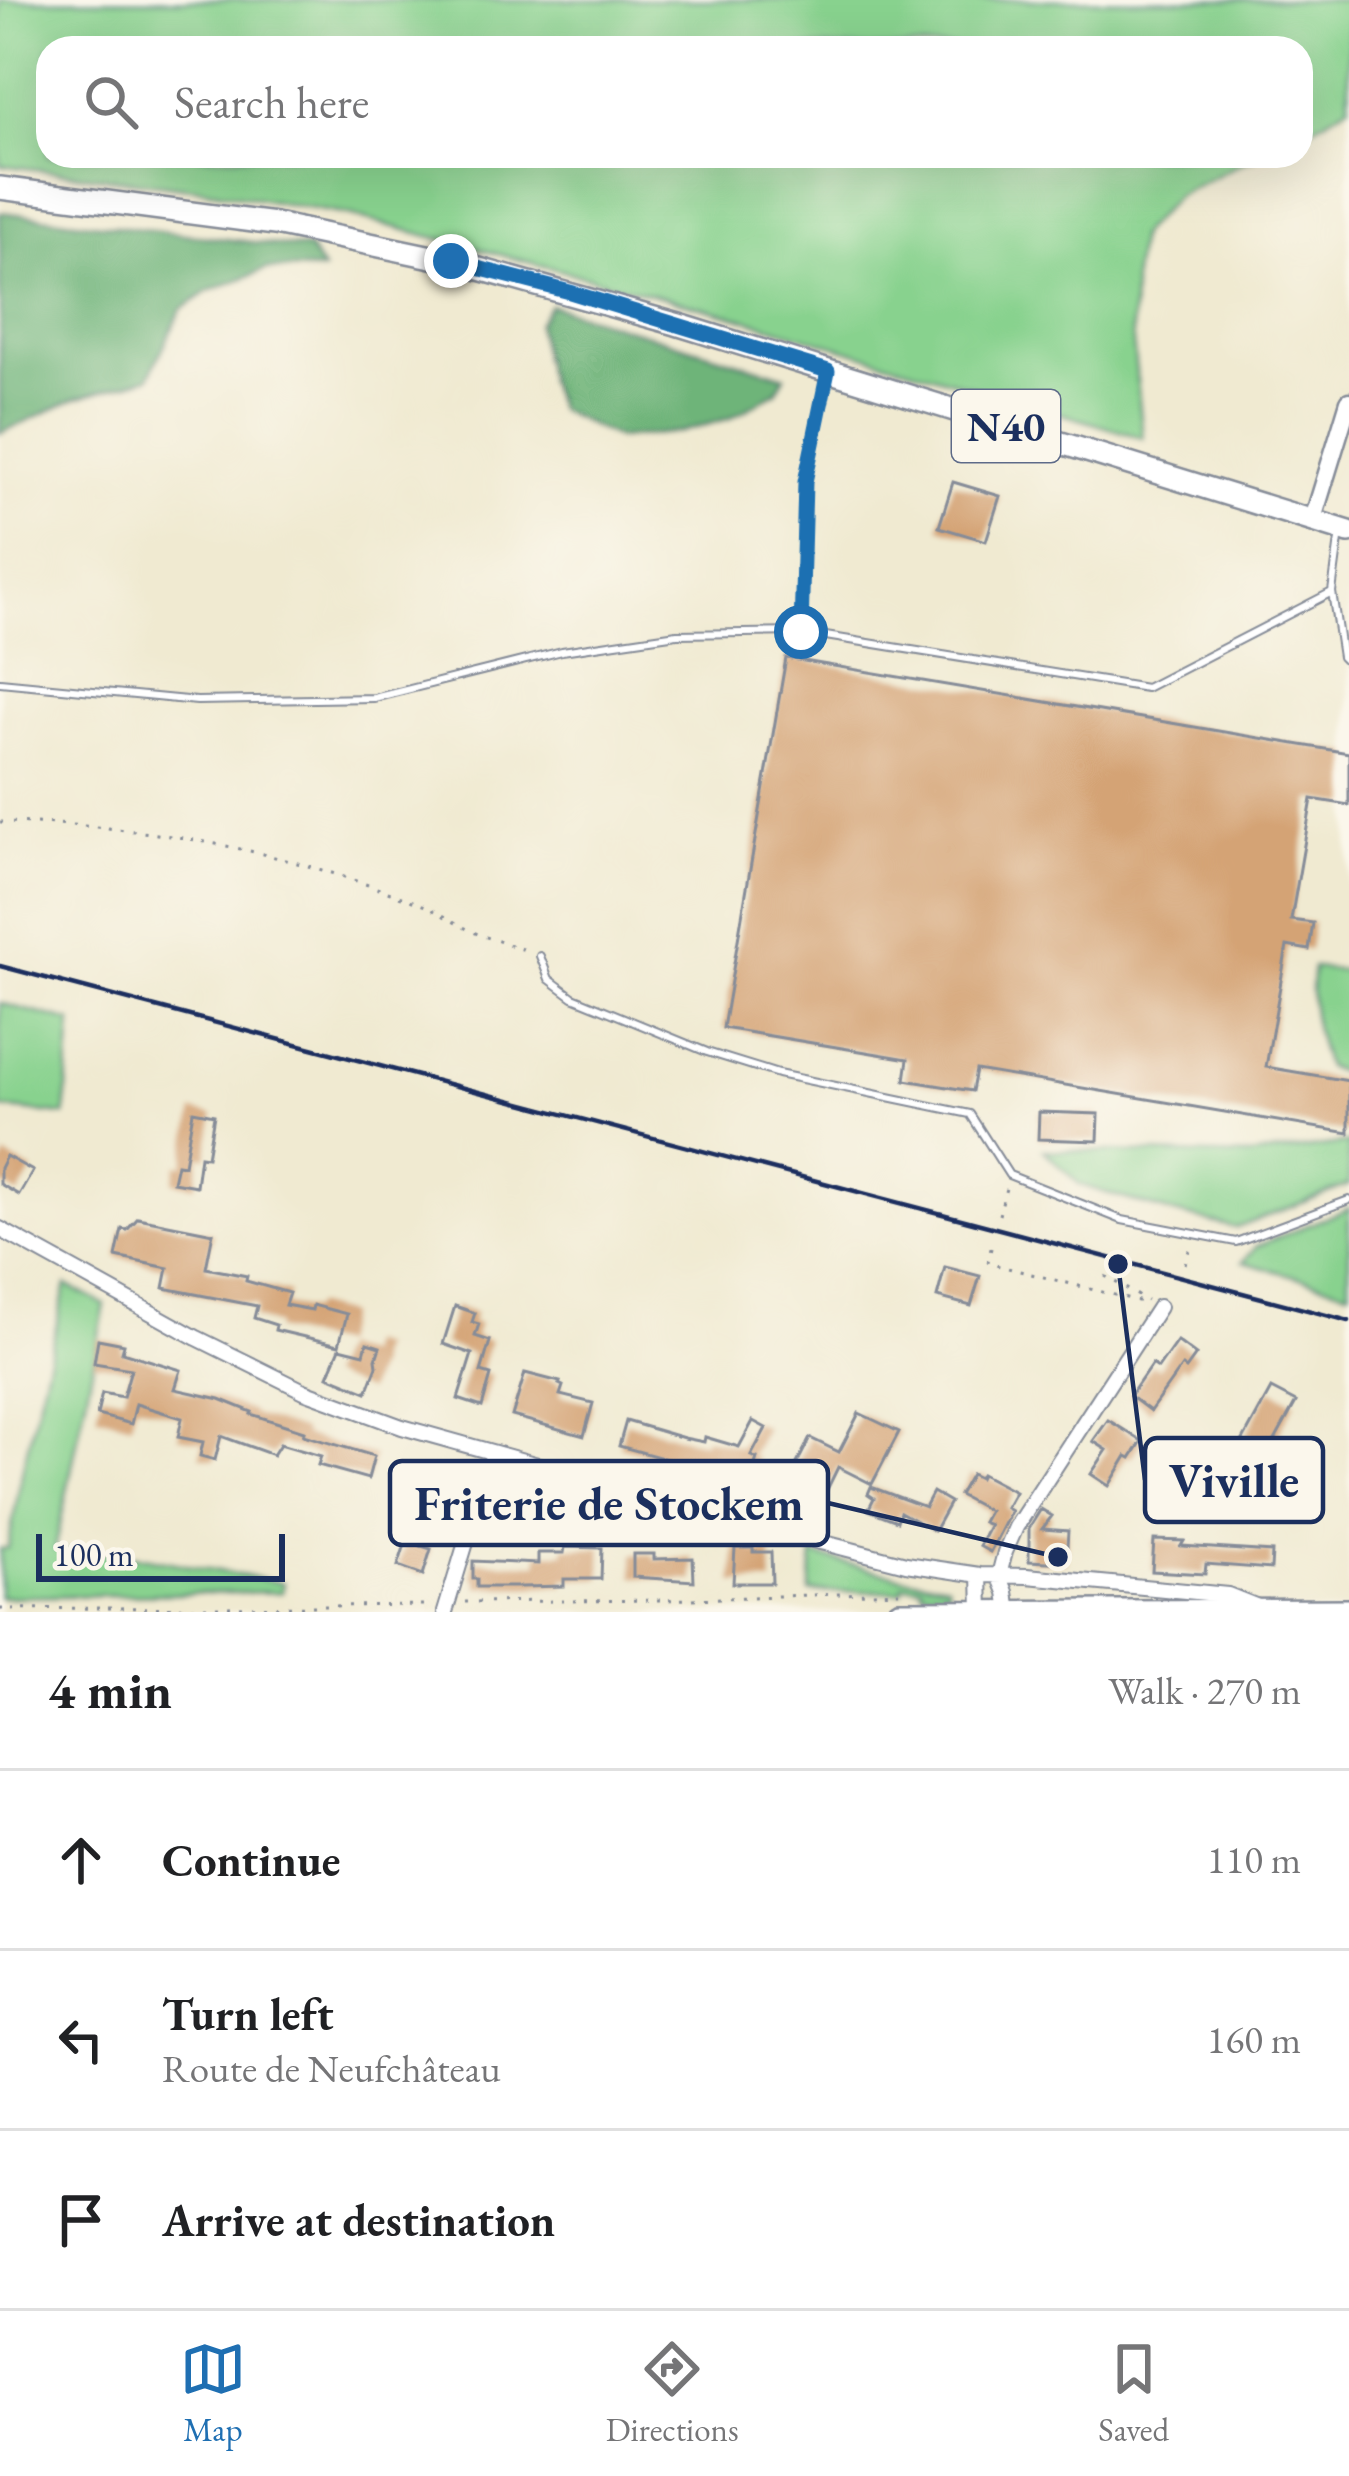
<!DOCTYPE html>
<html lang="en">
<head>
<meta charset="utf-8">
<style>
	:root { --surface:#fff; --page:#f2f2f2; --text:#202124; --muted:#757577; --line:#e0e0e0; --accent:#1f6fb2 }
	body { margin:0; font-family:"EB Garamond",serif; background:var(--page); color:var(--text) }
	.scale { position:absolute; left:36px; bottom:30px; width:249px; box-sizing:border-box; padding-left:12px; border:6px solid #1b2f5e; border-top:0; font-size:33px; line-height:42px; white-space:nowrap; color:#1b2f5e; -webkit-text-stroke:9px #fbf7ec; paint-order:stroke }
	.stop { position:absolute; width:36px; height:36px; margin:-27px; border:9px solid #1f6fb2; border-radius:50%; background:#fff }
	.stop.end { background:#1f6fb2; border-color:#fff; box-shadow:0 3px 12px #0008 }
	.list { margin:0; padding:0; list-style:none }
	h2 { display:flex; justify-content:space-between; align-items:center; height:156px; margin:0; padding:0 48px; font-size:51px }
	h2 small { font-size:39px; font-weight:400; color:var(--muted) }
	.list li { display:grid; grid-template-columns:78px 1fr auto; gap:36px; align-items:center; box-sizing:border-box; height:180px; padding:0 48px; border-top:3px solid var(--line) }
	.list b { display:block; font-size:45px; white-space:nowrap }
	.list p { margin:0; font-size:39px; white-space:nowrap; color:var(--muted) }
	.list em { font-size:39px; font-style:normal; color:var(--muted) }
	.icon { flex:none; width:66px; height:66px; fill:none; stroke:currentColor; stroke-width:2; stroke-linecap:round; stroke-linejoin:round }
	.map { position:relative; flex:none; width:1349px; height:1612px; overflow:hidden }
	.search { position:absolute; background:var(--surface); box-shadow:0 12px 48px #0002; left:36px; right:36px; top:36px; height:132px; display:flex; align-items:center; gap:30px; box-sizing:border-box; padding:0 42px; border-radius:36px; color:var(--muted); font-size:45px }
	.sheet { height:696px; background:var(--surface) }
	nav { display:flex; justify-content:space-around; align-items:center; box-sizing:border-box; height:168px; border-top:3px solid var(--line); background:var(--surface); font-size:33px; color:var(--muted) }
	nav a { display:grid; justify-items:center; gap:6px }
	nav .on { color:var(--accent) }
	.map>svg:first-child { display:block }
	.green { fill:#88d28e; stroke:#528076; stroke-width:3 }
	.forest { fill:#6eb479; stroke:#44726c; stroke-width:3 }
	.building { fill:#d4a375 }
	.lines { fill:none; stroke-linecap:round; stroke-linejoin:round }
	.service-casing { stroke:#868c98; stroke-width:10 }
	.minor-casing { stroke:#868c98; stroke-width:18 }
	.tertiary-casing { stroke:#868c98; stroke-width:21 }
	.primary-casing { stroke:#868c98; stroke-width:26 }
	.path { stroke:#868c98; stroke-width:3; stroke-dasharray:3 9; stroke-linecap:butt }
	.service { stroke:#fff; stroke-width:6 }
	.minor { stroke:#fff; stroke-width:14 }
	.tertiary { stroke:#fff; stroke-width:16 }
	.primary { stroke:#fff; stroke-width:21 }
	.rail { stroke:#1b2f5e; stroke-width:4.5 }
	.route { stroke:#1f6fb2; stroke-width:15 }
	.labels { text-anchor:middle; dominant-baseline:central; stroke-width:12; stroke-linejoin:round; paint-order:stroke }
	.shield { fill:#fbf7ec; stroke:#5e6b89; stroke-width:3 }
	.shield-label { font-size:42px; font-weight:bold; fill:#1b2f5e }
	.leader { fill:none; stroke:#1b2f5e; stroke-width:4.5 }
	.callout-dot { fill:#1b2f5e; stroke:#fbf7ec; stroke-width:4.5 }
	.callout { fill:#fbf7ec; stroke:#1b2f5e; stroke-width:4.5 }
	.callout-label { font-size:48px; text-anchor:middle; font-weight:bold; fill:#1b2f5e }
</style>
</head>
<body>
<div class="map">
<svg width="1349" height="1612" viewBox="0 0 1349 1612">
	<rect width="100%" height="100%" fill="#fbf7ec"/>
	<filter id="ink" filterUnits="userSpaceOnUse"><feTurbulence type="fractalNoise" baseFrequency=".00833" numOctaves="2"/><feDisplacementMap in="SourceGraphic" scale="24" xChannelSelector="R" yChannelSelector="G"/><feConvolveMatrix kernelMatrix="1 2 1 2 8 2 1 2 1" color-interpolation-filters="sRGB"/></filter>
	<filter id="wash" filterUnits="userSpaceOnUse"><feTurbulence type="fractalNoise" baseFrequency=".004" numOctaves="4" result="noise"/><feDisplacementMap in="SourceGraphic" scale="48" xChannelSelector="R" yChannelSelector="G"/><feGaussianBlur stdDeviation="2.7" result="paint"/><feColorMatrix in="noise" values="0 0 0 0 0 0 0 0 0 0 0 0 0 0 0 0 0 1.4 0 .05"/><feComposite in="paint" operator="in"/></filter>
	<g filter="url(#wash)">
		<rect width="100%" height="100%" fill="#f0ead1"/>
		<path class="green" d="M0,0H1349V105L1301,134V48H48V156H1256L1177,195L1139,235L1133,275L1132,333L1143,438L728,314L348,215L201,189L0,165Z
			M1313,968L1349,971V1075L1326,1067C1316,1034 1307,1002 1313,968Z
			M0,1003L72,1022L65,1115L0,1108Z
			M1349,1143V1185L1236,1228L1165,1211L1080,1185L1044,1150L1250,1156Z
			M1349,1208V1291L1243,1262L1257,1246Z
			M66,1285L105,1305L55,1550L143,1557L283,1583L282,1592L0,1597V1549L8,1548L24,1462Z
			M813,1555L902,1577L947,1584V1591H922L921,1586L903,1585L902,1591L810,1592Z"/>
		<path class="forest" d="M0,212L309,249L323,270L267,269L209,291L181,310L149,377L76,399L0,433Z
			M550,305L785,376L776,392L730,418L681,432L617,438L557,409L545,371L537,324Z"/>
		<g id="blocks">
			<path class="building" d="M953,482L1000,496L986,541L939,527Z
				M786,658L1349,753V805L1312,799L1291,920L1313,923L1309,950L1287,946L1266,1067L1349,1081V1133L976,1070L972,1091L905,1080L908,1059L723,1028Z
				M193,1111L214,1115L207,1157L200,1156L196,1186L173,1182L177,1164L184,1165Z
				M1039,1112L1099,1114L1098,1141L1038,1139Z
				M6,1156L33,1171L19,1195L0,1184V1168Z
				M138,1218L213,1233L206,1268L247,1276L246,1281L289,1293L285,1305L312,1310L313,1305L347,1314L339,1345L275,1330L276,1325L254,1318L257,1306L164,1288L168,1268L116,1257L122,1229L127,1230Z
				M945,1267L980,1276L971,1306L937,1297Z
				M455,1306L475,1313L472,1322L479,1324L475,1336L490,1341L481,1372L491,1375L482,1407L458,1399L472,1354L443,1344Z
				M98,1339L124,1344L122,1352L181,1370L175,1389L220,1399L252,1412L251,1414L304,1431L303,1435L374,1456L368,1479L318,1465L321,1456L280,1444L273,1455L221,1436L215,1460L200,1456L203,1442L178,1437L182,1418L136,1404L131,1424L97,1415L102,1393L123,1397L131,1369L94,1363Z
				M1177,1341L1196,1355L1186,1369L1182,1366L1150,1411L1130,1396L1152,1364L1158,1368Z
				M367,1343L380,1347L376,1359L377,1366L367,1392L328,1376L340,1348L364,1354Z
				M525,1373L560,1382L559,1384L563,1386L560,1395L593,1403L584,1436L512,1416Z
				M1271,1389L1296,1402L1273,1444L1277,1447L1272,1456H1267L1242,1442Z
				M859,1413L899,1432L872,1484L838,1467L822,1500L787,1483L810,1438L839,1452Z
				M1108,1420L1142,1441L1131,1458L1127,1456L1109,1486L1091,1474L1107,1450L1093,1441Z
				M626,1421L684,1438L704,1442L705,1437L739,1447L753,1421L766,1428L751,1456L757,1458L750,1482L619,1446Z
				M971,1474L979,1478L981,1474L1015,1492L1006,1508L1011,1511L990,1552L979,1546L990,1525L983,1522L989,1511L959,1495Z
				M871,1487L925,1507L933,1492L950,1502L934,1531L900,1512L897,1521L868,1510L874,1498L868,1494Z
				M1041,1509L1052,1516L1042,1529L1068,1531L1066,1563L1029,1561V1528Z
				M409,1532L424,1537L421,1546L431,1549L423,1575L398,1566Z
				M1154,1540L1184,1541L1181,1546L1272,1552L1271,1569L1206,1564L1205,1574L1152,1571Z
				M565,1547L602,1548L601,1579H564V1586L521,1587H477V1579H473V1561L538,1564V1553H564Z
				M735,1548H753V1552H771L772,1583H733Z
				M633,1554H654V1559L693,1558L694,1581L633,1577Z"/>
		</g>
	</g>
	<g filter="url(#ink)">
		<use href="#blocks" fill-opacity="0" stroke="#868c98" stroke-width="3"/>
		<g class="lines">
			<g class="service-casing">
				<path id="service" d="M1340,532L1332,592L1342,657L1349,664
					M0,682L197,701L374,698L562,651L677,634L801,632L1146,688L1332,592
					M540,956L549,979L573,997L707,1052L778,1074L970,1114L1009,1175L1122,1220L1236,1242L1349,1200"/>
			</g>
			<g class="minor-casing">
				<path id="minor" d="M0,1229L197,1338L304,1391L402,1427L731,1519L906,1564L980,1575L1027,1576L1228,1595L1258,1607
					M980,1575L981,1611
					M999,1575L1005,1552L1016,1527L1159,1307
					M999,1575L1006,1592L1009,1611
					M445,1612L493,1453"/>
			</g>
			<g class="tertiary-casing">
				<path id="tertiary" d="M1313,519L1349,401"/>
			</g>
			<g class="primary-casing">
				<path id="primary" d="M0,188L275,224L451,261L676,324L1349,532
					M899,1612L1349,1610"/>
			</g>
			<path class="path" d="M801,618L805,482L824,390
				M0,822C131,824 259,845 382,890C396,895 411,900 425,906C445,915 463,929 483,936C498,941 512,945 527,951
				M999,1215L1006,1188
				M991,1248L988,1263L1146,1303
				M1185,1264L1190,1247
				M1105,1276L1147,1301
				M465,1602L662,1600L899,1592
				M0,1609L432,1605"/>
			<use href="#service" class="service"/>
			<use href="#minor" class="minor"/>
			<use href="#tertiary" class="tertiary"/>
			<use href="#primary" class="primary"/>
			<path class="rail" d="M0,966L1349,1321"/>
		</g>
	</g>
	<g class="lines" filter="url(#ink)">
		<path class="route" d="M451,261L570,292L828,371L805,482L801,632"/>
	</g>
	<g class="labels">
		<rect class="shield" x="952" y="390" width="108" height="72" rx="9"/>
		<g class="shield-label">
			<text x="1006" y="426">N40</text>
		</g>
	</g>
	<path class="leader" d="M1118 1264L1145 1480M1058 1557L828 1503"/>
	<g class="callout-dot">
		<circle cx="1118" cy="1264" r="12"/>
		<circle cx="1058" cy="1557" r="12"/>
	</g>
	<g class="callout">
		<rect x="1145" y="1438" width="178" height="84" rx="12"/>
		<rect x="390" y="1461" width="438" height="84" rx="12"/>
	</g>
	<g class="callout-label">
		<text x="1234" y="1497">Viville</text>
		<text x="609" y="1520">Friterie de Stockem</text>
	</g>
</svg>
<div class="scale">100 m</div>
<div class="stop" style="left:801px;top:632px"></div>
<div class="stop end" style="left:451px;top:261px"></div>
<div class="search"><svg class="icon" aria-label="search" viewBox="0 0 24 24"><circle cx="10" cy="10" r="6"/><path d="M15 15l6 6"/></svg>Search here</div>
</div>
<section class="sheet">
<h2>4 min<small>Walk · 270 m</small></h2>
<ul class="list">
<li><svg class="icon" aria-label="ahead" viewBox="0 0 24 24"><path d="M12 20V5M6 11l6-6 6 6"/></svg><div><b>Continue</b></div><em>110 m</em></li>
<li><svg class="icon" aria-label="left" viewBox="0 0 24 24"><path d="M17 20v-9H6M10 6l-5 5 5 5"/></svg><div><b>Turn left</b><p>Route de Neufchâteau</p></div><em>160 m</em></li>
<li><svg class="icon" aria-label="arrive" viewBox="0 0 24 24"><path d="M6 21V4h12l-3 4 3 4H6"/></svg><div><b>Arrive at destination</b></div></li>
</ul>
</section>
<nav>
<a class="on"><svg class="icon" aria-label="map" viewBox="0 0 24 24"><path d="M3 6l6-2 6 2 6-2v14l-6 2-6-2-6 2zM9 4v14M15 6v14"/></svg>Map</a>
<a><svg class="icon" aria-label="directions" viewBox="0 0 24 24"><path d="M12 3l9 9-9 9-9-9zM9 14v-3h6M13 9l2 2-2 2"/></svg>Directions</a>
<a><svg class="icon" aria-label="saved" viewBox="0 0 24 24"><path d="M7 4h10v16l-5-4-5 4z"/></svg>Saved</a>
</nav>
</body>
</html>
